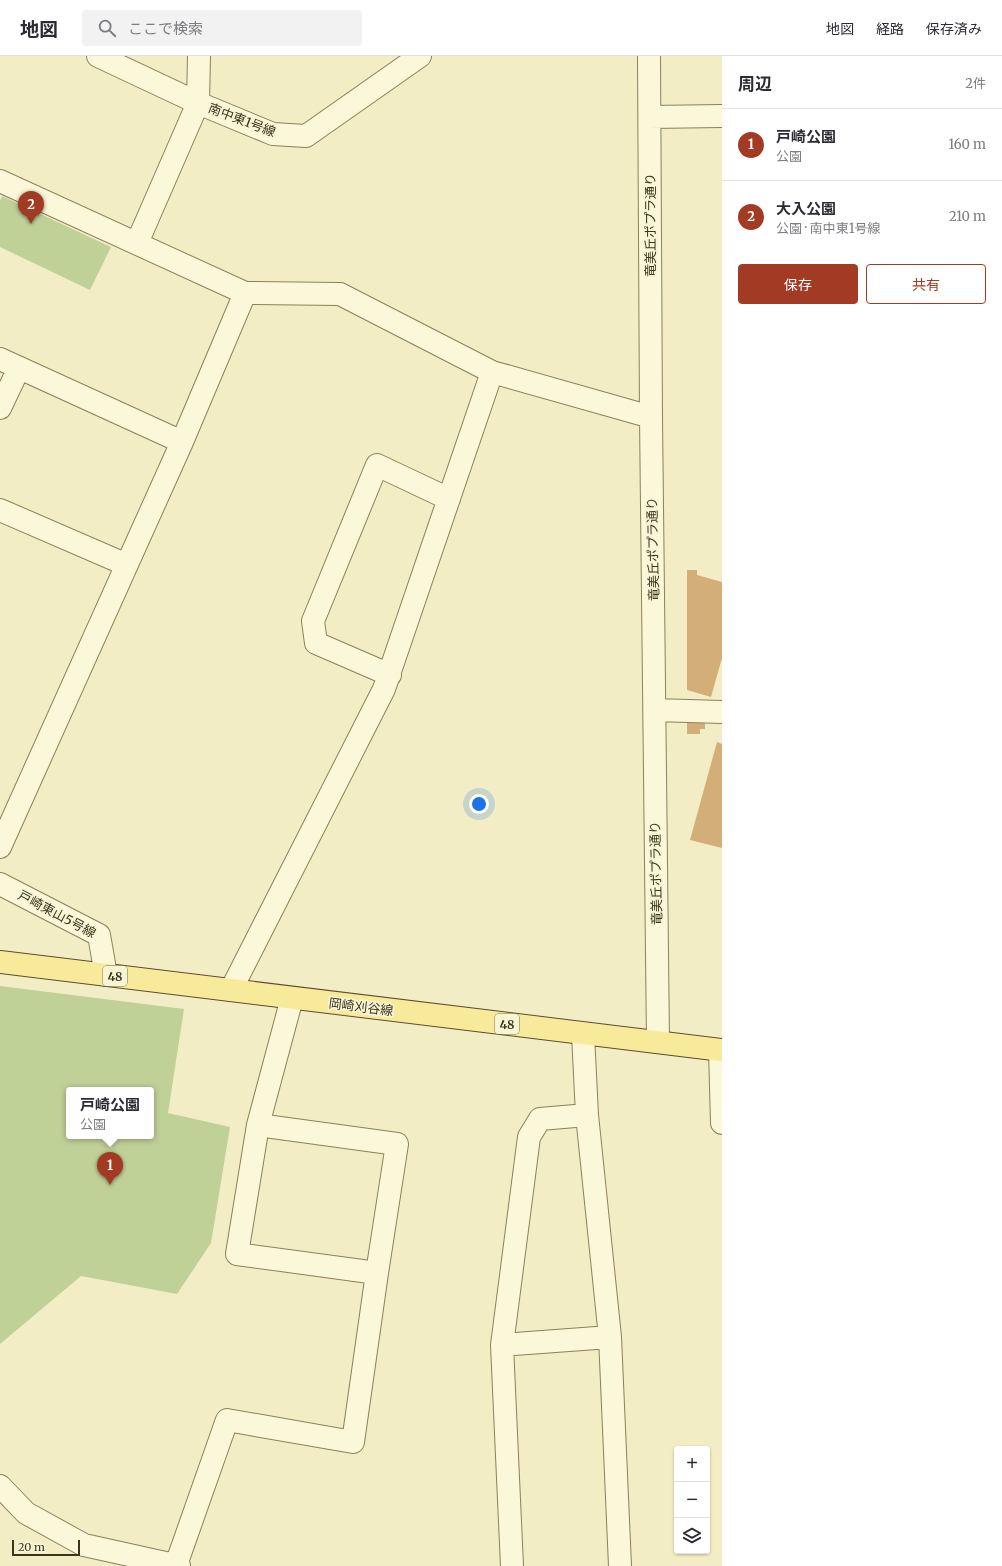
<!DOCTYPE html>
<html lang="ja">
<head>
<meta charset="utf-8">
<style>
	:root { --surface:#fff; --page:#f2f2f3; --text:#2b2b33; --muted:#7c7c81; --line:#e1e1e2; --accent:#a33a24 }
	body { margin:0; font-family:Merriweather,"Noto Sans JP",serif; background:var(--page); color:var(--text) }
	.controls { position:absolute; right:12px; bottom:12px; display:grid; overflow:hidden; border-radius:4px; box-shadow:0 1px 3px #0004 }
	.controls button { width:36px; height:36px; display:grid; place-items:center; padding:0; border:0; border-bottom:1px solid var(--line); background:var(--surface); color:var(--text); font:20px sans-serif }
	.scale { position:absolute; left:12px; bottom:10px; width:68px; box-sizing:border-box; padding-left:4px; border:2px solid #3e331e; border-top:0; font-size:11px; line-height:14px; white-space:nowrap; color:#3e331e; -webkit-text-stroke:3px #f8f5d5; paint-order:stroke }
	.you { position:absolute; left:479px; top:748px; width:14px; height:14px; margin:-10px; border:3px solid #fff; border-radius:50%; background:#1a73e8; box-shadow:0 0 0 6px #1a73e833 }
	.badge { display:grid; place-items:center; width:26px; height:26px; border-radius:50%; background:var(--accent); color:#fff; font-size:13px; font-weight:700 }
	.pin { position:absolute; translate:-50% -33px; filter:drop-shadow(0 1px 2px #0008) }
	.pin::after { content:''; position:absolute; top:21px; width:14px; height:12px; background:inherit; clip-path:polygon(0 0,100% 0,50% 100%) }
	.popup { position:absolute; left:66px; top:1031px; width:88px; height:52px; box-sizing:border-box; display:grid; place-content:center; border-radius:4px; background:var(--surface); filter:drop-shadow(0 1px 3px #0005); font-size:13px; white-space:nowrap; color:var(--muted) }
	.popup b { font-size:15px; color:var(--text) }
	.popup::after { content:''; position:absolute; left:50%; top:100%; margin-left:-8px; border:8px solid transparent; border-top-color:var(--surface) }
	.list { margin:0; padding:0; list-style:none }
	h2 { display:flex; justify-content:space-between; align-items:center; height:52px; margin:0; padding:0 16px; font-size:17px }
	h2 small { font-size:13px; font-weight:400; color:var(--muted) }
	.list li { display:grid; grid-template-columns:26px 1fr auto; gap:12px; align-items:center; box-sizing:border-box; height:72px; padding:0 16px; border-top:1px solid var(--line) }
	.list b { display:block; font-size:15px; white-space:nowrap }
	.list p { margin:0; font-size:13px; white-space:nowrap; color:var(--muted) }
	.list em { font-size:13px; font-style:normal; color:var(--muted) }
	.actions { display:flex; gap:8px; padding:12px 16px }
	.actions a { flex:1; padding:9px 0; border:1px solid var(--accent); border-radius:4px; text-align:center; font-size:14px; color:var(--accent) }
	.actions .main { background:var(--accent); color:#fff }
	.icon { flex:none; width:22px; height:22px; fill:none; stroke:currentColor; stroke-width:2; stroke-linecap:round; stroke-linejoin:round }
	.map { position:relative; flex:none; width:722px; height:1510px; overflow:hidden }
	header { display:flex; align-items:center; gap:24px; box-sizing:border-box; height:56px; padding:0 20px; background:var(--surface); border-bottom:1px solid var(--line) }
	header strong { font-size:19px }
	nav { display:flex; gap:22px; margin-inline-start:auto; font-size:14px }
	.search { width:280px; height:36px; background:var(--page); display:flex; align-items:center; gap:10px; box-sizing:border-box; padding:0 14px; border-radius:4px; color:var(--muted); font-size:15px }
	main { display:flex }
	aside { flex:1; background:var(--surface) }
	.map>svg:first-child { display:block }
	.green { fill:#c0d198; fill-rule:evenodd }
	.building { fill:#d3ae78 }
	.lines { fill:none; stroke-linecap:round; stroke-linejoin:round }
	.minor-casing { stroke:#8f7f59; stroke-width:24 }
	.major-casing { stroke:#5c4c2d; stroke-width:24 }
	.minor { stroke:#fbf7d9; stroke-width:22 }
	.major { stroke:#f7eb9b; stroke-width:22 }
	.labels { text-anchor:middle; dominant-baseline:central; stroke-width:3.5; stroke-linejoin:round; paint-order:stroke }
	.shield { fill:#f8f5d5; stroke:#766d55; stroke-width:1 }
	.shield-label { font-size:12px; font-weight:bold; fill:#3e331e }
	.street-label { font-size:13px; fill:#3e331e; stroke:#f8f5d5 }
</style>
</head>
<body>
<header>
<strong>地図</strong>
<div class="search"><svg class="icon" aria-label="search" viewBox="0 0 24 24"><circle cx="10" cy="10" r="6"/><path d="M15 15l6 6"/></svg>ここで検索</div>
<nav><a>地図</a><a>経路</a><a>保存済み</a></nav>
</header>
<main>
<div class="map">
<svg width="722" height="1510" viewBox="0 0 722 1510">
	<rect width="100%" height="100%" fill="#f2edc5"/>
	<path class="green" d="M2,140L111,191L90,234L0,191V145Z
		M0,930L184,953L168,1057L230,1071L211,1187L177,1238L81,1220L0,1288ZM69,1034H151V1080H69Z"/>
	<path class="building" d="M687,514H697V519L722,526V602L711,641L687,634Z
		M687,666H705V673H700V678H687Z
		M717,686L722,688V792L690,784Z"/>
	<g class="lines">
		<g class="minor-casing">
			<path id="minor" d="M98,0L198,47L273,78L306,80L420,0
				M649,0L651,361L658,986
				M650,61L722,60
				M0,125L245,237L340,238L492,316L651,361
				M137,187L198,47L199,0
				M0,303L182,386
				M0,352L19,312
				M0,454L127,509
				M390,619L316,587L313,565L377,409L449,443
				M655,654L722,656
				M0,791L182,386L245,237
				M0,828L99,879L106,919
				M231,934L384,633L492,316
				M583,978L587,1059L610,1281L620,1510
				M720,994L722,1067
				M258,1069L397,1088L377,1217
				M502,1289L610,1281
				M0,1430L26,1457L84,1489L179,1510
				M176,1509L227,1364L353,1386L377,1217L237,1198L258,1069L292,942
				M512,1510L502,1289L529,1081L540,1063L587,1059"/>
		</g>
		<g class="major-casing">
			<path id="major" d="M0,906L722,994"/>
		</g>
		<use href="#minor" class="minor"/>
		<use href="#major" class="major"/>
	</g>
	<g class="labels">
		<g class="shield">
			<rect x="103" y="910" width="24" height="20" rx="3"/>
			<rect x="495" y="958" width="24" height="20" rx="3"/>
		</g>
		<g class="shield-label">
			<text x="115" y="920">48</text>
			<text x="507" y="968">48</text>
		</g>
		<g class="street-label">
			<text transform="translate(242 64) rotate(21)">南中東1号線</text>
			<text transform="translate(650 169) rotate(-90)">竜美丘ポプラ通り</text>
			<text transform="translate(653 493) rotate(-91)">竜美丘ポプラ通り</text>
			<text transform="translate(656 817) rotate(-91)">竜美丘ポプラ通り</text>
			<text transform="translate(57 858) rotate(28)">戸崎東山5号線</text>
			<text transform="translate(361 951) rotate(7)">岡崎刈谷線</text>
		</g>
	</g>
</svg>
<div class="controls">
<button>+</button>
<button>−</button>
<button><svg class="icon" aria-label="layers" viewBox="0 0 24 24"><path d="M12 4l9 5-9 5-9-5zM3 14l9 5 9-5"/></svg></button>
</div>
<div class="scale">20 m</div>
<div class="you"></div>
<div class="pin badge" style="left:110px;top:1129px">1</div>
<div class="popup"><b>戸崎公園</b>公園</div>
<div class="pin badge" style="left:31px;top:168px">2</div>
</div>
<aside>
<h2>周辺<small>2件</small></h2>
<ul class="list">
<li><span class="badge">1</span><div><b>戸崎公園</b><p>公園</p></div><em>160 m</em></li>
<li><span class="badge">2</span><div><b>大入公園</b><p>公園 · 南中東1号線</p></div><em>210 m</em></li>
</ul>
<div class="actions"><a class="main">保存</a><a>共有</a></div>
</aside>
</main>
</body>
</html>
